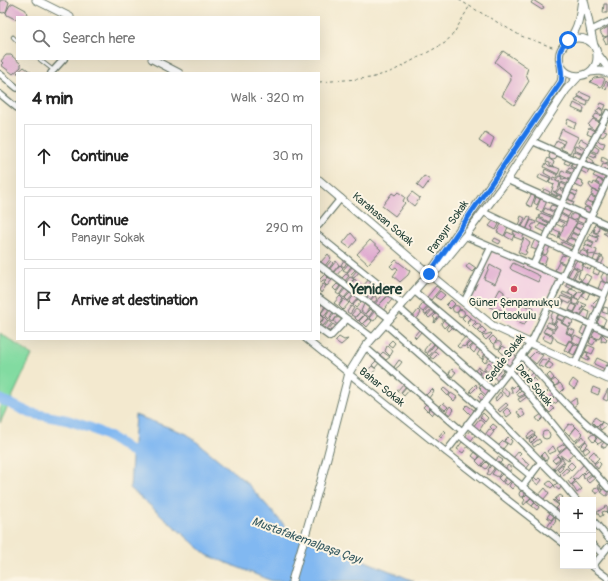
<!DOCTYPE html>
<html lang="en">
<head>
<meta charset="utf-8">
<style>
	:root { --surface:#fff; --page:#f2f2f2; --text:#222; --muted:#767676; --line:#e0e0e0 }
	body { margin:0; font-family:Pangolin,sans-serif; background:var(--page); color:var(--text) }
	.controls { position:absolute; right:12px; bottom:12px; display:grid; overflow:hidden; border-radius:0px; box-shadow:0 4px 16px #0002 }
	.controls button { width:36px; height:36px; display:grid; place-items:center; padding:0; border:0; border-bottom:1px solid var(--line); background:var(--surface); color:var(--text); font:20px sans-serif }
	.stop { position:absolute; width:12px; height:12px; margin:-9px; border:3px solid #1a73e8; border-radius:50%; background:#fff }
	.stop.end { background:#1a73e8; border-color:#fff; box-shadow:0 1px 4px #0008 }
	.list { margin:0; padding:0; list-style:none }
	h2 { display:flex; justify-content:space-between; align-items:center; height:52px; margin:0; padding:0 16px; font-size:17px }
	h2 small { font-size:13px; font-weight:400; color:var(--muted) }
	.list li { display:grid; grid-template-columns:26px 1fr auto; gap:12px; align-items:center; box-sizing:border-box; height:64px; margin:0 8px 8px; padding:0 8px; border:1px solid var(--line); border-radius:0px }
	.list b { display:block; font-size:15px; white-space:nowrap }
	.list p { margin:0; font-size:13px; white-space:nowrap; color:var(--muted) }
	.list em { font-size:13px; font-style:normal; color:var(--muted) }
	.icon { flex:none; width:22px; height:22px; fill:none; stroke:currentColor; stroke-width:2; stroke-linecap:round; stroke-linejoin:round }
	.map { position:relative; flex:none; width:608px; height:581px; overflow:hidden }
	.search { position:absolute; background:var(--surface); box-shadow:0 4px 16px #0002; left:16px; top:16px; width:304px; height:44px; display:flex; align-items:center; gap:10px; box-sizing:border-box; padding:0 14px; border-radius:0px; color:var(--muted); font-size:15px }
	.panel { position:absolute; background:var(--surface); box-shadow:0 4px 16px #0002; left:16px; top:72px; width:304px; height:268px; border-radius:0px }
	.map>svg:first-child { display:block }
	.built { fill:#f2cfe1 }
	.green { fill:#82dba1; stroke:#508c6a }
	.water { fill:#81b8f1; stroke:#507a92 }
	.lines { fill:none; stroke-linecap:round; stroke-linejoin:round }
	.river { stroke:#81b8f1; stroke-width:10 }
	.building { fill:#dfaad0 }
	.service-casing { stroke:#69796a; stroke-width:4.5 }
	.minor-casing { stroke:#69796a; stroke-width:8 }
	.tertiary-casing { stroke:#69796a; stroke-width:9 }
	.path { stroke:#69796a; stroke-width:1; stroke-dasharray:3 3; stroke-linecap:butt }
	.service { stroke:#fff; stroke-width:2.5 }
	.minor { stroke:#fff; stroke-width:5.5 }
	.tertiary { stroke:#fff; stroke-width:7 }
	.route { stroke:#1a73e8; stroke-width:5 }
	.poi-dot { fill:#d1495b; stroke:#fcf5e5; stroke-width:1.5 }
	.labels { text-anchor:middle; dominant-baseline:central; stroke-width:4; stroke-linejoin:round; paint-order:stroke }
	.street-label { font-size:11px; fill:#1f3d34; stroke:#fcf5e5 }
	.poi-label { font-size:11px; fill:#1f3d34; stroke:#fcf5e5 }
	.water-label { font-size:12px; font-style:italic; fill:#385c63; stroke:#fcf5e5 }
	.district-label { font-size:15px; font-weight:bold; fill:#1f3d34; stroke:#fcf5e5 }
</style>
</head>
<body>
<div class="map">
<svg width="608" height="581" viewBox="0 0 608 581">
	<rect width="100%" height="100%" fill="#fcf5e5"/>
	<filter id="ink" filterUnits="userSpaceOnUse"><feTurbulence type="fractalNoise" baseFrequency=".025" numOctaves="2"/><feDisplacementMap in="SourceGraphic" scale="8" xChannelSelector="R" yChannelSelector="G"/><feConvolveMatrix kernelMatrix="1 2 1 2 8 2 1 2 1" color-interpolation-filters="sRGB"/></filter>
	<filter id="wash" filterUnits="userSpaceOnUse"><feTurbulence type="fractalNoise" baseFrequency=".012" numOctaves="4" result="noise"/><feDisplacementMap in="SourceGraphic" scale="16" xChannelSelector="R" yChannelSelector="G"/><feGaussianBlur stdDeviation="0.9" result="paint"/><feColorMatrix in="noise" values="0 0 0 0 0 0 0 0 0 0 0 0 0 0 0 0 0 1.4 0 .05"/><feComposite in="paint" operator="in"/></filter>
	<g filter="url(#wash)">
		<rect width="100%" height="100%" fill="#f3e9cf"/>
		<path class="built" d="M493,250L557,278L529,335L471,299Z"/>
		<path class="green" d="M0,333L32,355L0,423Z"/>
		<path class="water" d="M135,415L187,434L246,482L293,535L348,554L414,581H272L207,555L130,488Z"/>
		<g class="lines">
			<path class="river" d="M0,399L30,413L67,420L91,428L115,440L142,459"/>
		</g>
		<g id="blocks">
			<path class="building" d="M0,0H6L9,2L6,12L3,13L0,12Z
				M533,0L544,7L542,10L531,3Z
				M13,3L26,10V12L27,13L25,17H17V20L7,15L6,12L10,5Z
				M604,4H607V13H603Z
				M608,27V36L603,37L600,32Z
				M608,36V43L606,44L603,39Z
				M503,51L528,68L526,74L529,81L514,105L502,96L511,80L510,74L495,62Z
				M6,55H11L21,64V67L13,74L1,65L3,63L1,61Z
				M24,67L32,73H17Z
				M602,77L605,79L601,87L590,82L594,78Z
				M606,81L608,83L606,90L603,87Z
				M580,92L591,97L589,101L578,96Z
				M578,97L588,102L587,106L575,101Z
				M574,103L584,108L583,113L572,108Z
				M601,103L606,105L604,110L599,107Z
				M599,108L603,111L602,115L596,112Z
				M596,114L602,116L599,121L593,118Z
				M568,119L576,123L574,128L566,124Z
				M593,119L599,122L594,130L588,125Z
				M589,128L596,132L594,137L587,134Z
				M562,129L578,137L570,153L561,149L565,141L558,138Z
				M601,129L607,131L603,137L598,135Z
				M485,132L494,138L490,148L479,141Z
				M581,139L588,143L586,148L578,144Z
				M597,139L600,142L605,143L603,148L595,144Z
				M557,140L563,144L558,150L553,147Z
				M593,145L599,149L597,153L591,150Z
				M575,146L586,149L583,154L574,150Z
				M573,151L583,155L581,159L572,155Z
				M590,151L596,154L595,158L588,155Z
				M549 156a4 4 0 1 1 8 0a4 4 0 1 1-8 0Z
				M567,157L571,161L569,165L564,163Z
				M588,157L594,161L593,165L586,161Z
				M602,157L608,160V164L601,161Z
				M548,158L554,162L553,165L555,167L560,169L558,174L544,167L546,163L549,166L555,167L550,165V163L546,162Z
				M572,162L578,164L576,169L571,166Z
				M603,164L608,165V171L601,168Z
				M583,166L590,169L587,174L581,171Z
				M569,167L576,170L574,174L567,171Z
				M545,169L558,175L556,178L553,177L552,179L560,183L559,187L555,192L553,191L557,194V196L551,193L554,184V185L549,183L551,177L544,173Z
				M562,170L573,175L571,180L560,175Z
				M596,172L607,176L604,181L593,176Z
				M540,174L550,178L548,183L538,178Z
				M424,176L430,180L423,190L417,185Z
				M559,176L562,177L561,179H564L565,178L571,181L569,185L556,180Z
				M577,179L583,181L582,184L584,185L582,188L574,185Z
				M598,179L604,182L602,186L596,182Z
				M594,182L602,187L599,192L592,189L589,185L590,183L593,185Z
				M561,183L567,186L566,190L560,188Z
				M544,189L550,192L548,197L542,194Z
				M559,189L565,192L563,196L556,193Z
				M572,190L578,192L576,196L570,193Z
				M593,190L600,193L598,198L591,195Z
				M398,192L405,197L403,201L405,203L395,216L382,206L392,193L395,195Z
				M412,192L420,198L414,206L408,201L407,198Z
				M568.5 197a3.5 3.5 0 1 1 7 0a3.5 3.5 0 1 1-7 0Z
				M551,194L557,197L558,195L562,197L560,202L550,197Z
				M531,195L535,196L531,207L526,204Z
				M591,196L597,199L594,203L588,201Z
				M536,197L540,199L537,205L534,203Z
				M541,198L547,201L542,212L536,210Z
				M567,199L574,202L572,207L565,204Z
				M587,201L593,204L592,209L584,205Z
				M551,205L558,207L556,212L549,209Z
				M585,207L591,209L588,215L583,212Z
				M545,208L555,213L554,217L543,212Z
				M563,208L571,212L568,217L561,213Z
				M541,213L553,218L551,223L539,217Z
				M570.5 217a3.5 3.5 0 1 1 7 0a3.5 3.5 0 1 1-7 0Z
				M560,214L568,218L566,222L558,219Z
				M521,216L525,218L521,227L519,225L521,220L520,219Z
				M528,216L531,218L526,230L521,228Z
				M579,216L586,219L584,224L577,221Z
				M538,218L551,224L549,227L537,222V221Z
				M568,218L577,222L565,242L559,238L564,226H565Z
				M531,220L536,222L535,224H533L531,227L533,228L532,232L526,230Z
				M557,220L564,223L562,227L556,224Z
				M493,221L499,224L496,230L489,226Z
				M577,223L583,225L581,230L575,227Z
				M501,224L508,227L504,236L497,232Z
				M540,224L549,228L547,233L537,228Z
				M595,224L608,230V236L603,233H606V230L599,226L598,233L594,232L595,229L594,228Z
				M574,227L581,231L578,235L572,232Z
				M553,229L560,232L558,238L551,234Z
				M593,229H594L593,232L599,235L598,237L590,234Z
				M514,231L524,234L522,240L514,237L515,234L513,233Z
				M507,232L514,235L512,240L505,236Z
				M351,233L357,240L350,248L343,243Z
				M572,233L578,236L576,240L570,237Z
				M590,235L598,238L596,243L588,239Z
				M495,238L501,241L499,244L493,241Z
				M524,238L530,243L525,251L527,252L525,255L518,252Z
				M569,238L577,241L574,246L566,242Z
				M535,239L543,243L539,251L531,248Z
				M370,240L381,250L368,264L357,254Z
				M587,240L594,243L592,247L585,244Z
				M562,242L573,247L572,251L560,246Z
				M545,245L550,247L546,255L541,253Z
				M585,245L597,250L596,254L588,255L589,250L588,252L583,249Z
				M581,250L588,253L587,255L589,256L588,259L579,255Z
				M328,254L331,258L324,267L320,263Z
				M541,254L547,257L544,265L537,262Z
				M566,254L570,256L566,264L559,261L562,255L565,256Z
				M595,255L599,256L601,255L597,263L593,261Z
				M602,256L604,259L601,265L597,264Z
				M344,260L347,262L344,267L341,265Z
				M396,260L410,271L408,275L400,282L393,276L398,269L396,267L393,269L390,266Z
				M577,260L583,263L581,270L573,266Z
				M331,261L333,263L328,270L325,268Z
				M336,261L339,265L332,273L329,270Z
				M559,262L565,265L561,273L555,270Z
				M349,263L352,265L347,272L343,270Z
				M469,263L476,268L472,272L466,267Z
				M513,263L540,276L538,282L512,270L510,268Z
				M584,263L592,266L590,270L583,266Z
				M340,265L343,268L336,276L333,273Z
				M490,265L501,271L495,284L484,279Z
				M353,266L356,269L350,275L347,273Z
				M573,267L577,269L572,278L568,276Z
				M595,268L600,270L598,275L593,273Z
				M357,270L359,272L354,278H353L352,276Z
				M578,270L580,271L578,277L581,279L580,281L574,278Z
				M604,272L608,273V284L603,281L601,277Z
				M325,274L328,277L325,280H323L320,283L319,280Z
				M346,274L349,276L344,282L341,279Z
				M586,274L591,277L587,284L581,281Z
				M328,277L332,280L327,286L324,283Z
				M350,277L354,279L348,285L345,283Z
				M355,279L357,282L352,288L349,286Z
				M369,279L372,281L367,287L364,285Z
				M567,281L574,284L572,289L566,286Z
				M601,281L607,284L604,292L598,289Z
				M358,282L361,285L357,291L353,289Z
				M323,284L326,286L321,293L319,290Z
				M337,284L340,286L336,291L333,288Z
				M341,286L344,288L339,295L336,293Z
				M377,286L382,289L376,295L372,291Z
				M436,286L440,289L431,300L427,297Z
				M345,289L349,292L344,298L340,295Z
				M366,289L369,292L365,297L361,295Z
				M500,289L504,292V295L528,307L529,305L534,308L524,325L517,322L518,319L499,309L498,311L490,307Z
				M570,289L574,290L578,292L574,296L568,293Z
				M583,290L584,292L579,300L574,298L579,291L581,292Z
				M585,290L590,292L587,299L582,296Z
				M386,291L388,295L377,307L374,305Z
				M440,291L445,295L440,300L435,297Z
				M371,292L374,295L369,301L366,298Z
				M563,292L573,296L572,299L562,294Z
				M350,293L353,295L348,301L345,298Z
				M390,294L394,297L382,312L377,307Z
				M354,295L358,298L352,305L349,302Z
				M375,295L377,300L373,303L370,301Z
				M340,296L343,299L338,306L334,303Z
				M561,296L572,300L570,304L560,299Z
				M573,298L579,301L577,305L572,303Z
				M344,299L349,303L343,310L339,306Z
				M358,299L361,302L356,308L353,305Z
				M597,299L601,300L597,309L591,305Z
				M451,300L455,304L450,309L446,305Z
				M559,300L564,302L561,307L556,305Z
				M424,302L429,305L423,312L419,309Z
				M580,302L587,305L585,307L582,306L583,307L581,311L583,307L585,309L580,315L574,313Z
				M322,304L325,306L321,313L319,312V308Z
				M364,304L369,308L365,314L361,311Z
				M572,304L577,306L574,312L569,310Z
				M452.5 309a3.5 3.5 0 1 1 7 0a3.5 3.5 0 1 1-7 0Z
				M351,306L354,308L350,314L347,312Z
				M430,306L431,309L426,315H425L424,313Z
				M326,307L329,309L324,316L321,313Z
				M604,307L608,308V314L602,312Z
				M356,309L360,312L355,317L351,315Z
				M370,309L373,311L369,317L365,314Z
				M433,309L436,312L429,318L427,316Z
				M457.5 313a3.5 3.5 0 1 1 7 0a3.5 3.5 0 1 1-7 0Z
				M330,310L333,312L329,319L326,316Z
				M418,310L421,313L416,320L412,318Z
				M554,310L559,312L554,324L551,322L552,319L550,318Z
				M585,310L590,312L588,319L581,316Z
				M375,311L379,314L374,321L369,318Z
				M360,312L364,315L358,321L355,318Z
				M560,312L567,315L563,321L557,318Z
				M334,313L337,316L333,322L330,320Z
				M437,313L440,315L434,323L435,319L433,317Z
				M321,314L324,317L319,324V316Z
				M466,314L470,318L466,322L462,318Z
				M365,315L368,318L362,324L359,321Z
				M568,316L574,318L572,324H569L571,325L570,327L562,323Z
				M600,316L606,319L603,326L597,323Z
				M325,317L328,320L323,326L320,324Z
				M334.5 321a3.5 3.5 0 1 1 7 0a3.5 3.5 0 1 1-7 0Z
				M471,318L476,322L471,327L467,323Z
				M368,319H370L372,321L367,327L364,324Z
				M444,319L449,323L444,328L441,324Z
				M557,319L562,321L561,323L568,327L566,333L573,336L571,341L569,340L566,345L557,341L552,334V336L553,338L551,343L543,339L545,333L550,335L552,333L550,334L543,332L546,327L552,330V332H553L557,326L555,324L556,322H558L556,321Z
				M329,321L332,323L327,329L324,327Z
				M548,322L553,324L555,326V328L553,329L546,326Z
				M450,323L453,327L449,331L446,329Z
				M477,323L481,326L477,331L473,327Z
				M333,324L337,327L332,333L328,330Z
				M586,324L589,326L585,336L580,333L583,327Z
				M482,327L486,331L482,335L478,331Z
				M569,328L575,331L573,335L567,333Z
				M595,329L602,332L599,339L592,336Z
				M419,330L421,332L416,338L414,336Z
				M491,333L492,334L486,340L482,336Z
				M602,334L607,339L606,342L603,341L601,342Z
				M575,335L584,340L581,346L572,341Z
				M466,336L470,340L464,347L463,346L459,348L457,346Z
				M493,336L497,340L493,344L489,340Z
				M339,337L344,340L348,339L341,345L335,341Z
				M591,337L597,339L593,345L589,343Z
				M392,340L395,343L392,347L388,344Z
				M431,341L434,344L426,353L424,350Z
				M471,341L473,344L468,349L466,346Z
				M569,341L574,343L569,353L564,350Z
				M494.5 345a3.5 3.5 0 1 1 7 0a3.5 3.5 0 1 1-7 0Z
				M435,344L437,347L429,356L427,354Z
				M474,344L477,348L474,353L470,349Z
				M574,344L579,346L574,355L570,353Z
				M588,345L595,348L592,354L585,351Z
				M387,346L393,351L390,356L385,351Z
				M503,346L507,349L503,354L499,350Z
				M509,349L514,353L507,361L514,354L519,358L510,368L500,358Z
				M480,350L485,354L482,359L477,355Z
				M435,351L438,354L433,359L430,357Z
				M383,352L390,357L386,360L380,355Z
				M535,352L543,355L536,364L529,358Z
				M585,352L588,353L587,356L590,357L588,361L582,358Z
				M486,355L489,358L485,363L482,360Z
				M597,358L608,363L605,369L594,364Z
				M542,359L546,361L548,359L550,360L543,368L538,365Z
				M377,360L380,362L375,368L372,365Z
				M399,360L402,362L399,366L395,369L394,367Z
				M489,362L493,366L487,372L484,368Z
				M524,362L529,367L524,372L519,367Z
				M549,362L553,365L550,370L545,367Z
				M492.5 368a3.5 3.5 0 1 1 7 0a3.5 3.5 0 1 1-7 0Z
				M372,366L376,369L372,374L368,370Z
				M478,367L483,370L479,369L478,370L480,372L477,375L474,372Z
				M502,368L503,371L499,375H500L503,373L504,375L498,382L494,377Z
				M452,369L456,372L452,377L449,373Z
				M519,369L527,377L524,381L516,373Z
				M484,370L485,371V374L481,378L478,375Z
				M533,372L536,375L530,380L528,377Z
				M550,373L554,378L551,381L547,376Z
				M533,378L537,382L531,389L528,383Z
				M555,379L559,383L555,386L551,382Z
				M573,379L578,383L574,389L569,385Z
				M404,383L407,385L400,393L397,391Z
				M560,383L564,389L560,393L555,387Z
				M476,384L477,387L471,393L470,390Z
				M481,384L490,392L487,396L480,390L481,389L479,387Z
				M516,385L519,388L514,393H511L512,391L510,386L513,388Z
				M407,386L410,389L404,396L401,393Z
				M504,387L510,394L508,397L501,391Z
				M593,387L600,390L598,395L591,392Z
				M444,388L450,393L448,396L442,390Z
				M432,389L434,391L429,398L426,395Z
				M608,389V399L607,401L603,399Z
				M521,390L525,394L519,397L517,394Z
				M538,390L542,394L538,398L534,393Z
				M549,390L552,394L550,398L551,400L555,396L558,401L556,403L553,404L545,395V394Z
				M500,392L502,395L496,401L495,399Z
				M451,393L457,397L454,401L449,396Z
				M481,393L485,397L482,401L478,396Z
				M544,394L547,398L541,404L537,399Z
				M526,395L528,396L520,402L518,399Z
				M576,398L577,404L572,408L569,403Z
				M427,403L431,407L427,411L423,407Z
				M443,403L448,407L445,410L440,406Z
				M506,403L508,405L500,412L498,410Z
				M548,403L554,409L550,413L544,407Z
				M467,405L474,410L471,415L464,408Z
				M450,406L454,410L450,415L446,412Z
				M432,407L436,410L432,415L428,411Z
				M507,408L512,413L507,417L503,412Z
				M521,409L525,415L521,418L517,412Z
				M483,413L488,418L485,422L480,417Z
				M542,414L544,417L539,422L536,418Z
				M595,417L602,422L597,427L592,422Z
				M479,419L484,423L479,431L473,427Z
				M602,422L607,425L601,430L599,427Z
				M493,424L497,427L494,431L490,427Z
				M569,424L571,425L573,424L576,427L569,435L564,430Z
				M576,427L583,434L575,441L570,435Z
				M489,429L494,432L489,438L485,435Z
				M444,430L446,432L441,438L439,436Z
				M470,430L476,434L470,442L465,437Z
				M542 435a4 4 0 1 1 8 0a4 4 0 1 1-8 0Z
				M533,431L535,434L528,439L527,436Z
				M594,433L596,439L593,442L589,437Z
				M535,435L537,437L531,443L529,441Z
				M583,436L586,440L579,446L576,442Z
				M598,436L603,441L598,444L595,441Z
				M508,437L512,441L510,445L504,441Z
				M539,439L541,442L534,447L532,444Z
				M503,441L507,444L503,449L498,446Z
				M586,441L588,444L582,450L580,447Z
				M462,442L468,446L463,453L457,449Z
				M604,442L608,444L605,448L601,446Z
				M566,443L568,445L559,452L557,448Z
				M569,445L575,451L568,459L570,460L568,461L560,455L562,458H560L557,455Z
				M553,446L556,451L549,454L547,451Z
				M587,447L590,450L585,454L583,450Z
				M519,451L521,453L519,455L525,461V462L530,464L526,469L513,458Z
				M594,451L599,458L594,463L589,456Z
				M475,452L480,455L477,460L472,456Z
				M544,452L548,458L546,461L541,455Z
				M481,456L485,460L481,466L476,461Z
				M557,456L560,459L555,463L552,460Z
				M498,457L503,460L499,464L496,461Z
				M562,458L565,463L563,462L554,470L553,469Z
				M598,461L601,464L598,469L594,464Z
				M486,462L489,465L486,469L482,466Z
				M571,462L575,466L571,470L567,466Z
				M585,463L588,468L577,479L575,478L573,479L575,481L571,485L568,481Z
				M564,464L562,467L563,468L559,472L557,469L561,465Z
				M491,465L493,466L494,469L489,475L487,474L489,471L488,470Z
				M508,465L512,468L509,472L505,469Z
				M496,468L501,472L498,477L492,474Z
				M566,468L569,470L562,476L560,474Z
				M589,469L592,473L584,479L583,475Z
				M503,473L505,477L502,482L498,478Z
				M593,474L595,478L589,483L586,480Z
				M534,477L537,480L540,478L542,480L538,485L533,481Z
				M506,478L511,481L507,485L503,483Z
				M512,481L516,484L512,489L509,486Z
				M550,481L554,485L551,488L546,484Z
				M558,482L562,486L559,490L554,486Z
				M576,482L582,489L577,493L572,485Z
				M600,483L601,485L600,487L602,490L605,488L608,491V495L606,496L601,492L602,490L598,487Z
				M596,487L600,490L597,494L593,491Z
				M545,488L549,493L543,500L538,496Z
				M519 494a3 3 0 1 1 6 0a3 3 0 1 1-6 0Z
				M528,493L532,496L524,505L523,503L525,500L523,498Z
				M560,495L563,497L558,502L555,499Z
				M531,498L535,502L532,506L527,502Z
				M554,500L563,508L559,513L555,510L559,505L553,501Z
				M535,503L539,507L537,510L532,506Z
				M607,506L608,514L605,511L602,512L603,515L600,517L597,512Z
				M551,512L555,515L551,520L547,517Z
				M555,516L557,517L555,520L556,521L550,529H549L547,527Z"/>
		</g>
	</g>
	<g filter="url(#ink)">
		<use href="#blocks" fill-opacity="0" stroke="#69796a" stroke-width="1"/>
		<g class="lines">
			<g class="service-casing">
				<path id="service" d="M13,37L17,41
					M39,59L53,70"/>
			</g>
			<g class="minor-casing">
				<path id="minor" d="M590,31L608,22
					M51,73L64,59
					M0,74L17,88
					M0,94L17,108
					M532,141L608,175
					M507,180L608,225
					M483,212L608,271
					M319,225L341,198
					M319,236L403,304
					M465,236L604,295
					M319,265L390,319
					M533,265L581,163L608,113
					M414,291L510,371L566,440L608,488
					M319,298L373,338
					M464,302L491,247
					M549,306L608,332
					M399,308L493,391
					M385,324L480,407
					M319,329L330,337L347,319
					M306,339L446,452L563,543
					M365,347L462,431
					M522,356C550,386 574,416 608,441
					M575,364L608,286
					M604,377L608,369
					M483,403L563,484L576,500
					M467,424L531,476
					M459,435L563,519
					M446,452L531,343L608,180
					M522,487L541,462
					M593,520L608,538
					M593,545L602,554
					M592,566L608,578
					M593,566L608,547"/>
			</g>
			<g class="tertiary-casing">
				<path id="tertiary" d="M36,0L70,17
					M584,0L594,46
					M568,40C581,35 597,40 597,56C598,79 565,83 560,62C556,47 570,42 575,30C580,21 580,10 582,0
					M597,53L608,68
					M152,59L179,73
					M561,64L562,77L561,82L429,274L438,269L465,236L507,180L566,90L579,76
					M590,72L600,71L608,73
					M319,180L429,274L493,326L608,379
					M292,581L322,477L349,373L365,347L429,274"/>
			</g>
			<path class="path" d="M459,0L521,36L555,48
				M319,82L371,78L393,71L445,43L454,33L469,7"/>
			<use href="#service" class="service"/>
			<use href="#minor" class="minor"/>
			<use href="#tertiary" class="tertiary"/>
		</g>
	</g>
	<g class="lines" filter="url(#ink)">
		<path class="route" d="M429,274L561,82C565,65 551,55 568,40"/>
	</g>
	<circle class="poi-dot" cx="514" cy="289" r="4"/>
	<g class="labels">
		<g class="street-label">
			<text transform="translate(383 219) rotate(40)">Karahasan Sokak</text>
			<text transform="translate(448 227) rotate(-55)">Panayır Sokak</text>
			<text transform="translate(505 358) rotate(-53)">Sedde Sokak</text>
			<text transform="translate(534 385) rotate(50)">Dere Sokak</text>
			<text transform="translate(382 387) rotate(39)">Bahar Sokak</text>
		</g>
		<g class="poi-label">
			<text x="514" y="302">Güner Şenpamukçu<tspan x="514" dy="13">Ortaokulu</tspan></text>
		</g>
		<g class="water-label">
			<text transform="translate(307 541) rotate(20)">Mustafakemalpaşa Çayı</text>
		</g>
		<g class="district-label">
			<text x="376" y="289">Yenidere</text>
		</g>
	</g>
</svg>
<div class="controls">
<button>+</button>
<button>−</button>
</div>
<div class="stop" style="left:568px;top:40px"></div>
<div class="stop end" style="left:429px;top:274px"></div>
<div class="search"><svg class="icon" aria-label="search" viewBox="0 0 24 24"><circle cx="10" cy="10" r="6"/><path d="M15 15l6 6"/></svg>Search here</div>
<section class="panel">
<h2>4 min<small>Walk · 320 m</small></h2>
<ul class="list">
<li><svg class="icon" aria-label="ahead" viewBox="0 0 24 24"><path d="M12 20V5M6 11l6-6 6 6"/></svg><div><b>Continue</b></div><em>30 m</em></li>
<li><svg class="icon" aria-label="ahead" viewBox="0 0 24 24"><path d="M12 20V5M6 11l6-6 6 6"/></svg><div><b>Continue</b><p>Panayır Sokak</p></div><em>290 m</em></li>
<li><svg class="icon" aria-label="arrive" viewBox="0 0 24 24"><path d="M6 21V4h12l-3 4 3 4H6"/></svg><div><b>Arrive at destination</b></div></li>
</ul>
</section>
</div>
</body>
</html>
